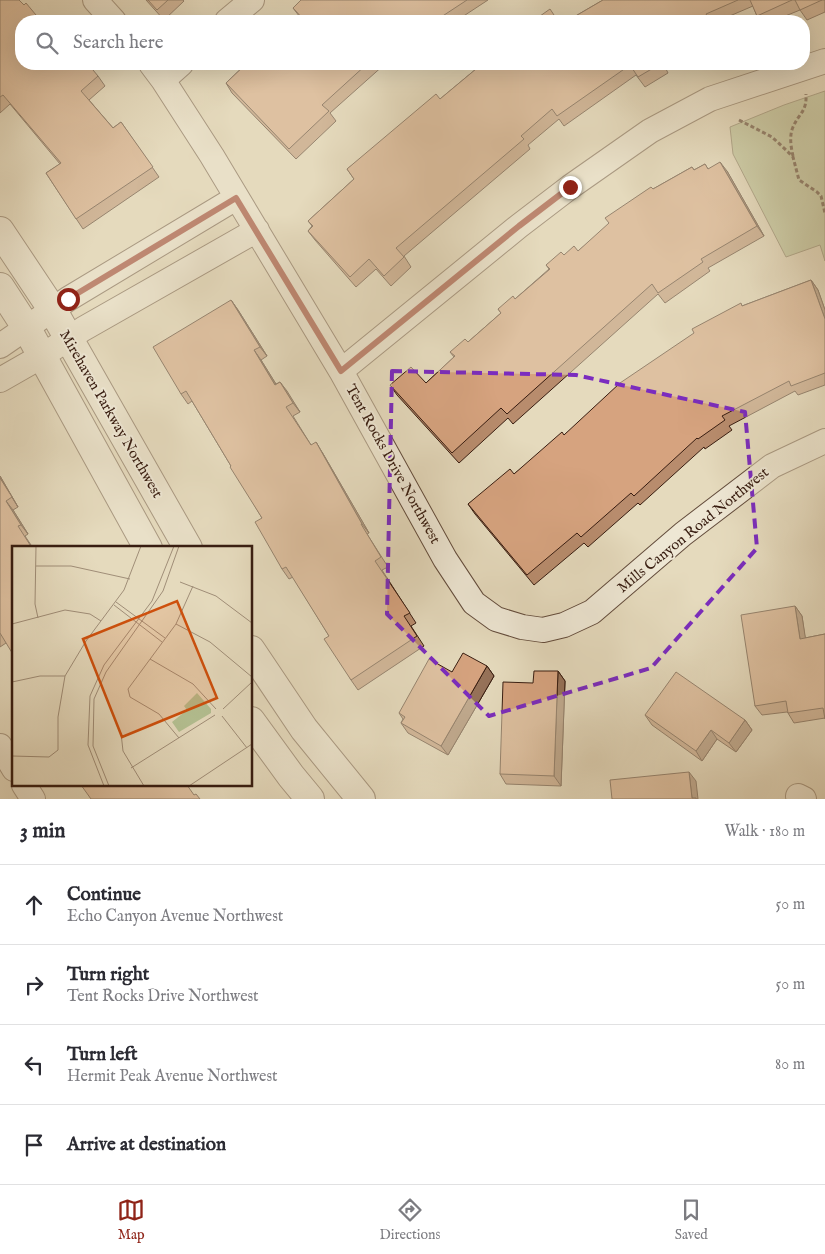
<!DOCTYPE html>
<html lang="en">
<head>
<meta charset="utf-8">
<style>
	:root { --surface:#fff; --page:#f2f2f3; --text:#2b2b33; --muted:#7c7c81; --line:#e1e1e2; --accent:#8f2418 }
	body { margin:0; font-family:"IM FELL English",serif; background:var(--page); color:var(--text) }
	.stop { position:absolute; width:15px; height:15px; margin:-11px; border:4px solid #8f2418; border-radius:50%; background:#fff }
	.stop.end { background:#8f2418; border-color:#fff; box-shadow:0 1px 5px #0008 }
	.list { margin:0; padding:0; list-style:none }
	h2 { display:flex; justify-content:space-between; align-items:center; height:65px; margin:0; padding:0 20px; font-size:21px }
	h2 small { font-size:16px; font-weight:400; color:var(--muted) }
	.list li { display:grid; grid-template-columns:32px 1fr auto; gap:15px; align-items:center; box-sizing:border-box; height:80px; padding:0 20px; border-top:1px solid var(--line) }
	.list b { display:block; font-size:19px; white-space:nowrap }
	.list p { margin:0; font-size:16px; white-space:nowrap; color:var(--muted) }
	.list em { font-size:16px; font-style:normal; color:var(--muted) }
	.icon { flex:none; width:28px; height:28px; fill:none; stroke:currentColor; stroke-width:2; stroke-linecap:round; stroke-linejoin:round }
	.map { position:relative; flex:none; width:825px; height:799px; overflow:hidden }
	.search { position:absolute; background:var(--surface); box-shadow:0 5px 20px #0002; left:15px; right:15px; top:15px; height:55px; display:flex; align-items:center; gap:12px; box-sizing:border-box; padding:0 18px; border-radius:20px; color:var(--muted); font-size:19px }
	.sheet { height:385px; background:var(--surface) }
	nav { display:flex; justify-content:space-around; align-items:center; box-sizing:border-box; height:70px; border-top:1px solid var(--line); background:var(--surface); font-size:14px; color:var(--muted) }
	nav a { display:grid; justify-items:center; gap:2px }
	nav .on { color:var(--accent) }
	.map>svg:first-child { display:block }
	.green { fill:#b4c092; stroke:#766e52 }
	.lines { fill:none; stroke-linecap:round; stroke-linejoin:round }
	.minor-casing { stroke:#634c3c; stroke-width:26 }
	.tertiary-casing { stroke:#634c3c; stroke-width:30 }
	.path { stroke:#381d11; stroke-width:3; stroke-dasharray:4 2.5; stroke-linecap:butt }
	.minor { stroke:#eee7d4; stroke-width:24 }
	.tertiary { stroke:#eee7d4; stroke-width:28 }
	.wall { fill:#b88c6d; stroke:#381d11 }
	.shaded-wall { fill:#967259; stroke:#381d11 }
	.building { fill:#d6a37f; stroke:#381d11 }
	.route { stroke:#8f2418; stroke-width:6 }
	.marked { fill:none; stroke:#7b2cbf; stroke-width:4; stroke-dasharray:10 6; stroke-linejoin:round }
	.labels { text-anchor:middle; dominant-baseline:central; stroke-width:4; stroke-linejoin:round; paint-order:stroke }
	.street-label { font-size:15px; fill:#381d11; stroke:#eee7d4 }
	.inset-road { fill:none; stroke:#a08e78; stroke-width:1 }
	.view { fill:#ce500d; fill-opacity:0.15; stroke:#ce500d; stroke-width:2.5 }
	.inset-edge { fill:none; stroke:#381d11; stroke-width:2.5 }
</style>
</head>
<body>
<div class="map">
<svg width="825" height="799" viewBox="0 0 825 799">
	<rect width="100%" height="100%" fill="#e5dabd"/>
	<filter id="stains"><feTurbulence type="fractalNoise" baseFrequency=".004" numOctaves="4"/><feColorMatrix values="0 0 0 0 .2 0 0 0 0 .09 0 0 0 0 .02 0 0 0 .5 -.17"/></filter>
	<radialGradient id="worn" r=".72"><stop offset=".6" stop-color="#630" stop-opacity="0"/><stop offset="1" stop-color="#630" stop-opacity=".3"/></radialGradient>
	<path class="green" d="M825,91V261L820,245L786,257L733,154L730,127L784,105Z"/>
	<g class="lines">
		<g class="minor-casing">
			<path id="minor" d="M95,0L114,21
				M227,21L252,0
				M151,64L163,80L212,156L341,371L445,559L474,603L496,619L522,627L543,630L564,625L592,612L683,534L772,466L825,441
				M163,80L181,64
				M0,346L68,299L236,198
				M341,371L519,226L570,187L650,131L710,99L825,61
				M0,380L42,356L83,329L257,230
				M0,746L14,769
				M24,785L33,799
				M798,796L804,799"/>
		</g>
		<g class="tertiary-casing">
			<path id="tertiary" d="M0,231L52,309L188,548
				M0,287L26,327L148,548
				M251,650L304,729L361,799
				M251,721L291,776L310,799"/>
		</g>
		<path class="path" d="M739,120L772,137L786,150L793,157L799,180L817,192L821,196L825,213
			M793,156C791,147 789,136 793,127C799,113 807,112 806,94"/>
		<use href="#minor" class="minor"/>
		<use href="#tertiary" class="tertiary"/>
	</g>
	<path class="wall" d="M0,0L21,21L98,76L105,86L89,100L113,128L121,122L159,177L83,229L46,173L60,164L10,104L0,113Z
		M146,0H183L184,1L164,20Z
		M301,0H488L456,21H303L293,8Z
		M603,0H825V12L807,20L800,10L773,21H761L757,16L753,6L718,21H567Z
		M246,64H385L330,113L336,121L296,159L232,93L226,83Z
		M482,64H666L664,65L668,73L645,87L636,75L564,126L559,119L528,145L530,149L404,256L411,267L391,286L376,269L356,287L315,240L308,231L312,226L308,221L354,179L347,169L440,99Z
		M705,164L708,169L727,171L764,236L708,268L710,271L665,303L658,294L513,424L508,418L459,463L397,395L390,385L426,383L454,357L450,352L468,342L501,313L498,309L515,299L549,269L546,265L564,255L578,251L653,189L692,167L694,170Z
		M811,280L818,290L825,310V385L798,395L795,391L729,426L732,430L705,449L704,447L640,505L638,503L588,547L584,543L534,585L475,514L468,504L514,474L564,435L742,306Z
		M231,300L238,310L267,356L261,360L276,384L280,382L300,412L293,416L311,445L322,452L369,533L367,534L388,567L382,570L416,623L411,626L424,646L358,690L351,680L329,636L293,577L289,579L282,569L262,518L231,466L192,401L188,404L181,394Z
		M0,476L18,507L13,510L28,534L25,536L33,548H14L6,643L0,647Z
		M795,606L802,616L805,638L825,634V718L794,723L788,713L787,712L762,715L755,706Z
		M487,666L494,676L448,755L408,733L401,723L403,719L399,713L452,672Z
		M558,671L565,681L561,786L506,784L500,774Z
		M645,715L745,720L752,730L736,752L717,739L702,761L652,725Z"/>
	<path class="shaded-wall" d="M720,162L727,171L764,236L757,226Z
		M811,280L818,290L825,310V319Z
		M231,300L238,310L267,356L260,347Z
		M254,350L261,360L282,394L275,385Z
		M280,382L287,391L300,412L293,403Z
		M316,442L322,452L369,533L362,524Z
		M0,476L18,507L0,478Z
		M6,501L13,510L28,534L21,525Z
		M795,606L802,616L807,648L800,639Z
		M487,666L494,676L448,755L441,746Z
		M558,671L565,681L561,786L554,776Z
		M745,720L752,730L736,752L729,743Z
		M711,730L717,739L702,761L696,751Z
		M689,772L696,781L698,799H693L692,798Z"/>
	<path class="building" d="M0,0H19L24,5L26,3L41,21H21V64H88L98,76L81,91L113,128L121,122L153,167L76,219L46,173L61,163L3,95L0,97Z
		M148,0H168L157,10Z
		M301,0H467L435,21H305L293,8Z
		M603,0H738L706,14L709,19L704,21H567Z
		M750,0H792L757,16Z
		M795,0H822L800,10Z
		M550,9L558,21H533Z
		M246,64H367L322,105L329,111L289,149L226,83Z
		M482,64H660L638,77L630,65L557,116L552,109L521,136L524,139L396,248L404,257L384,276L369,259L350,277L308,231L313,226L308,221L354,179L347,169L436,94L440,99Z
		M720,162L757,226L701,259L703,262L658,293L652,284L507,414L501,408L452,453L390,385L411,367L426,383L455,356L450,352L465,339L468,342L501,313L498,309L513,296L515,299L550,269L546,265L561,252L564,255L574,246L578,251L609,223L605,218L651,187L653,189L692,167L694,170L705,164L708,169Z
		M811,280L825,319V373L791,386L789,381L722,416L725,420L698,439L697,438L634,496L631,493L581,537L577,533L527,575L468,504L510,469L514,474L562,432L564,435L620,383L694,333L692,329L741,303L742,306Z
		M231,300L260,347L254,350L275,385L280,382L293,403L286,407L311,445L316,442L362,524H361L381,557L375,561L410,613L404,616L417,636L351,680L324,639L329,636L286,567L282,569L255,522L262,518L230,467L231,466L186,391L181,394L153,347Z
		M0,478L12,497L6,501L21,525L18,526L32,548H14V656L0,633Z
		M795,606L800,639L825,634V719L823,708L788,713L786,701L755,706L741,615Z
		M463,653L487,666L441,746L401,723L405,717L399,713L429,659L452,672Z
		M534,671H558L554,776L500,774L503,682L533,683Z
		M676,672L745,720L729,743L711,730L696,751L645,715Z
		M689,772L692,798H696V799H612L610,780Z
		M81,785H187L194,795L196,794L200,799H91Z"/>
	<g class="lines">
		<path class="route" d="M68,299L236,198L341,371L519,226L570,187"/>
	</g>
	<path d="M0 0H825V799H0ZM392,371L576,375L745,412L757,548L651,668L489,716L387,614Z" fill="#e5dabd" fill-opacity=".55" fill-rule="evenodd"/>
	<path class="marked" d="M392,371L576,375L745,412L757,548L651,668L489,716L387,614Z"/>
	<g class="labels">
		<g class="street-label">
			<text transform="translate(111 414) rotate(60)">Mirehaven Parkway Northwest</text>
			<text transform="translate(393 464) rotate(61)">Tent Rocks Drive Northwest</text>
			<text transform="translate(693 530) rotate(-39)">Mills Canyon Road Northwest</text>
		</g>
	</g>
	<g transform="translate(12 546)">
		<rect width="240" height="240" fill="#e5dabd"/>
		<path d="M185,147L199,163V167L167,186L160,176L175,164L172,160Z" fill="#b4c092"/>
		<path class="inset-road" d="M24,0L23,58L26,72M24,20H59L118,33M168,36L204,50L240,77M104,56L153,92M102,59L150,96M0,78L53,64L78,68L89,75M164,78L198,96L240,131M138,113L181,138L204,163M0,136L28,130H53M211,163L240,136M210,170L235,202M109,187L111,205L132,240M167,192L147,168L118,151L116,143L164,78L181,40M0,210L37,211L46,204V171L53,130L74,95L112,44L129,0M119,222L203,169M92,240L76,199L78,150L92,119L140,55L162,0M97,240L81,200L82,153L94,126L151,45L167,0M177,240L240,198"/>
		<path class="view" d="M165,55L205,152L110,191L71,93Z"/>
		<rect width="240" height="240" class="inset-edge"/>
	</g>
	<rect width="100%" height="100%" filter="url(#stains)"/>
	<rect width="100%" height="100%" fill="url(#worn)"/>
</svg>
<div class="stop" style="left:68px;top:299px"></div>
<div class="stop end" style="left:570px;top:187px"></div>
<div class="search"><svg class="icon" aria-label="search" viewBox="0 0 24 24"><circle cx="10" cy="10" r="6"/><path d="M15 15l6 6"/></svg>Search here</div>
</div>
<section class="sheet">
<h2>3 min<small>Walk · 180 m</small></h2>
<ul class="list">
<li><svg class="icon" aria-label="ahead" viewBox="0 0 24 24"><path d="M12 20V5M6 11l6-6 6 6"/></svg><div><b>Continue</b><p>Echo Canyon Avenue Northwest</p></div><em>50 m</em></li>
<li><svg class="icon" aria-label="right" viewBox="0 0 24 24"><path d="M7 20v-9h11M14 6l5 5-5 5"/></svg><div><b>Turn right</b><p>Tent Rocks Drive Northwest</p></div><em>50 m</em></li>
<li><svg class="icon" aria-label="left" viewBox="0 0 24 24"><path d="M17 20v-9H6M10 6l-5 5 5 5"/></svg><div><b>Turn left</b><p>Hermit Peak Avenue Northwest</p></div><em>80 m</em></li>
<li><svg class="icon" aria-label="arrive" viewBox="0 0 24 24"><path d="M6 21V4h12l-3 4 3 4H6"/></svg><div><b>Arrive at destination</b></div></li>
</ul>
</section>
<nav>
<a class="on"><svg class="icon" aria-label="map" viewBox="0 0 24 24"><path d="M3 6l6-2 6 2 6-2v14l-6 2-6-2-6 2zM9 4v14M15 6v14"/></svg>Map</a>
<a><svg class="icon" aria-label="directions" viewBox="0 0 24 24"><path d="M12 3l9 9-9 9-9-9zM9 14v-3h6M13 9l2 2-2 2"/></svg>Directions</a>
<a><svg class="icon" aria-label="saved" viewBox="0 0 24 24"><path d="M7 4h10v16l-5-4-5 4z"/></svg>Saved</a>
</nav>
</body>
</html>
